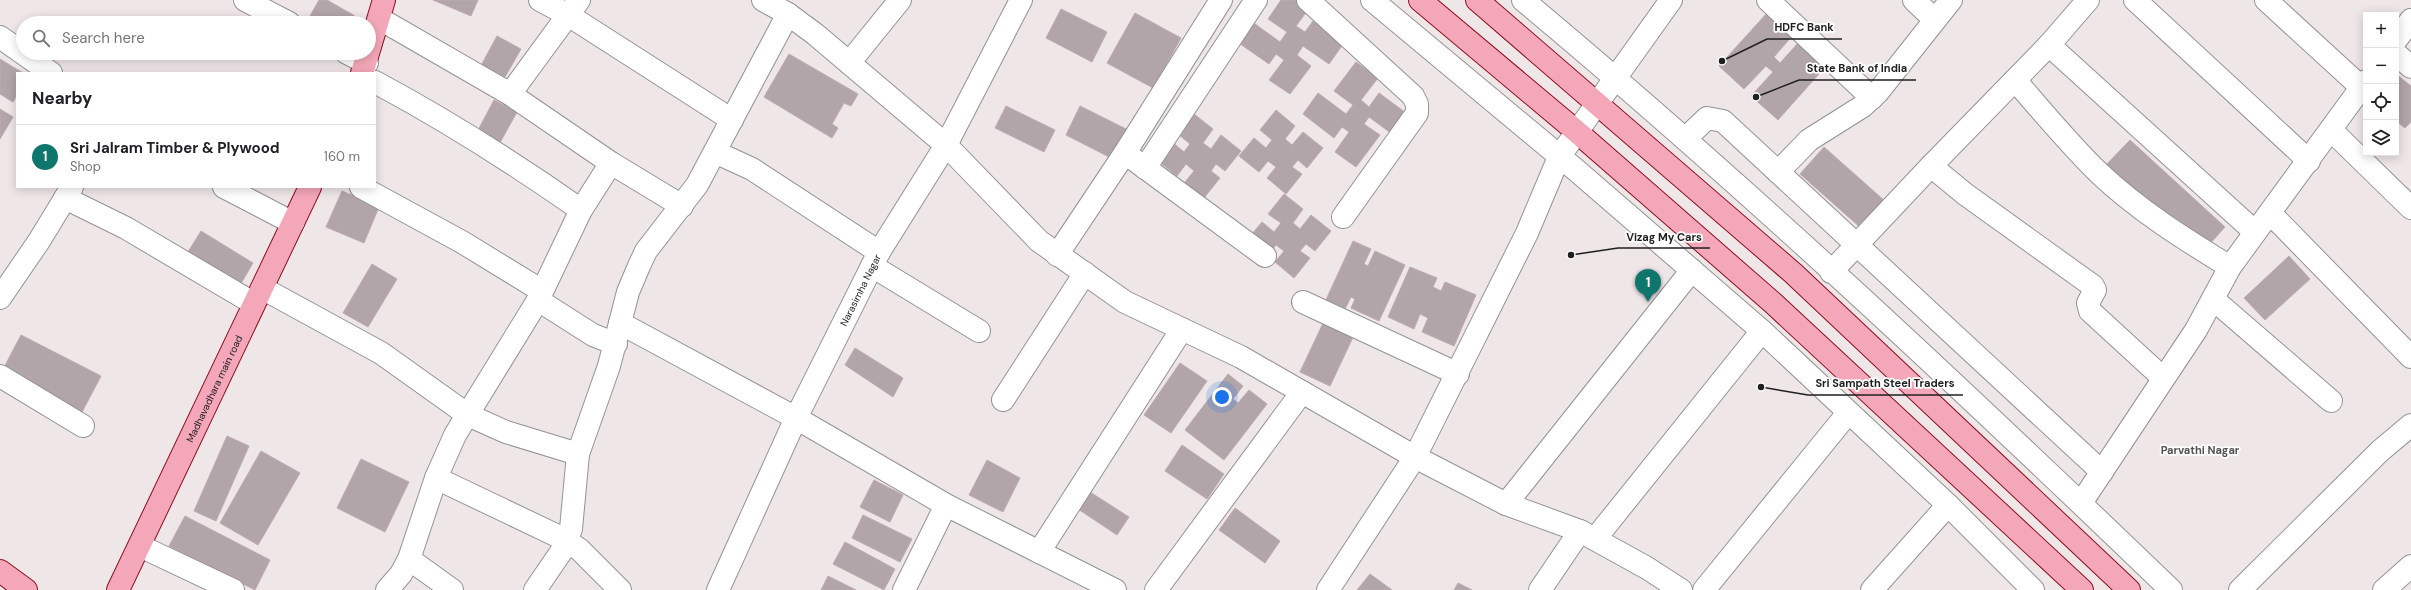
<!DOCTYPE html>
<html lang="en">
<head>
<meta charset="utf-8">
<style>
	:root { --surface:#fff; --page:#f2f2f2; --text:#202124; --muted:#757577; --line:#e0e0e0; --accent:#0f766e }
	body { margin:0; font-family:"DM Sans",sans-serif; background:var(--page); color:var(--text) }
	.controls { position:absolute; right:12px; top:12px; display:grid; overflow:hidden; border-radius:0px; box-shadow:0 2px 10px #0003 }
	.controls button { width:36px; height:36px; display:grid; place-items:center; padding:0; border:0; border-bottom:1px solid var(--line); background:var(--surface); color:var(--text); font:20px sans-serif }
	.you { position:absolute; left:1222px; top:397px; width:14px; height:14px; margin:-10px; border:3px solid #fff; border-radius:50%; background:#1a73e8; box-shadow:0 0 0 6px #1a73e833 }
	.badge { display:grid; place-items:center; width:26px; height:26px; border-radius:50%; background:var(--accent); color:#fff; font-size:13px; font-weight:700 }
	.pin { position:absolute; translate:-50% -33px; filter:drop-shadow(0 1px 2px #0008) }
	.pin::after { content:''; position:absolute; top:21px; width:14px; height:12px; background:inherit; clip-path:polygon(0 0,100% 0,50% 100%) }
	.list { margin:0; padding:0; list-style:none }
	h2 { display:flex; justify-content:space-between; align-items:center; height:52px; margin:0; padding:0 16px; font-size:17px }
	h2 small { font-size:13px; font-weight:400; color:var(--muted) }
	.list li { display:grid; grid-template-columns:26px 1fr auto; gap:12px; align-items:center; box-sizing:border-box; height:64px; padding:0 16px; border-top:1px solid var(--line) }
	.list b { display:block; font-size:15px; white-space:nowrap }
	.list p { margin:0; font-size:13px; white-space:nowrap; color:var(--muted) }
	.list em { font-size:13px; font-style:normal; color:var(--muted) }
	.icon { flex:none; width:22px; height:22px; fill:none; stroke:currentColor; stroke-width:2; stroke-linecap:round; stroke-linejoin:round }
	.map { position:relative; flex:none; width:2411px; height:590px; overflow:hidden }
	.search { position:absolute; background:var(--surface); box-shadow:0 2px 10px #0003; left:16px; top:16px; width:360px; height:44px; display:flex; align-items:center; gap:10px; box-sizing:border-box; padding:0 14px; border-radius:22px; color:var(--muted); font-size:15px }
	.panel { position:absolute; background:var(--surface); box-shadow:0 2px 10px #0003; left:16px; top:72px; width:360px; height:116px; border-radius:0px }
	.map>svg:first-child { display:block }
	.building { fill:#b1a5a9; stroke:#bfaab2 }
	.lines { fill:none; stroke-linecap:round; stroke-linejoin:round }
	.minor-casing { stroke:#939393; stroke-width:24 }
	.major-casing { stroke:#8d0e1e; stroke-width:24 }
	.minor { stroke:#fff; stroke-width:22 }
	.major { stroke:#f4a7b9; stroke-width:22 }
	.labels { text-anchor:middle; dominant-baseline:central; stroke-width:3.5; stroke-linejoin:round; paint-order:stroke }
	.street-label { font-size:10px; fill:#1f1f1f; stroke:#fff }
	.neighbourhood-label { font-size:11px; font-weight:bold; fill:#525252; stroke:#fff }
	.leader { fill:none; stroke:#1f1f1f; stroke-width:1.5 }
	.callout-dot { fill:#1f1f1f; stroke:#fff; stroke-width:1.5 }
	.callout-label { font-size:11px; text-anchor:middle; font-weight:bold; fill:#1f1f1f; stroke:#fff; stroke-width:3.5; stroke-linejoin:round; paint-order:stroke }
</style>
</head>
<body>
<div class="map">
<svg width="2411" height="590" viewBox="0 0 2411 590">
	<rect width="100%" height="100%" fill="#efe6e8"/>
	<path class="building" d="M319,0H327L355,16L351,23H306Z
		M433,0H478L471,16Z
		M1281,0H1300L1310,7L1296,26L1305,32L1313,21L1344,43L1329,64L1303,46L1297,55L1311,66L1290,94L1269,80L1284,60L1276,54L1269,64L1236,41L1251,21L1280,42L1287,32L1268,19Z
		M1061,9L1107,32L1092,62L1046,38Z
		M1135,13L1181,38L1153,88L1107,63Z
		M1767,13L1792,36L1774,57L1780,63L1799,42L1826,66L1778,120L1751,96L1773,72L1766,66L1744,89L1719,66Z
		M497,36L521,49L501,84L478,71Z
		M789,54L858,94L851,106L844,103L832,124L838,128L832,138L764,97Z
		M0,59L23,73H17V95L13,102L0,94Z
		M1356,62L1378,78L1361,100L1369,107L1379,93L1410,116L1395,136L1369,117L1364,124L1380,135L1356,167L1335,152L1349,132L1342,127L1334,138L1303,114L1318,93L1346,114L1353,105L1334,91Z
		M2396,74L2411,86V122L2405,128L2396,121Z
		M494,100L517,112L497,148L475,136Z
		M1006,106L1055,130L1044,152L995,128Z
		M1080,106L1130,131L1115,160L1066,135Z
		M0,109L13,117L0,139Z
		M1276,110L1295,126L1285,139L1292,145L1303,132L1323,148L1307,168L1298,160L1292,167L1302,174L1286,194L1267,178L1276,167L1268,161L1259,172L1239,156L1254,138L1266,148L1272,140L1260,130Z
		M1194,114L1213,129L1203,143L1211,149L1221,135L1241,151L1225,171L1216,164L1211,171L1220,178L1204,198L1185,182L1194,171L1186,164L1177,176L1157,160L1172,142L1184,152L1190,144L1178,134Z
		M2130,140L2225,227L2208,246L2157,212L2106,165Z
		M1824,147L1886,202L1862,229L1800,174Z
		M342,191L379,207L364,243L326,227Z
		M1284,194L1303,209L1293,223L1300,229L1311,215L1331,231L1315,251L1306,244L1300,251L1310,258L1294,278L1275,262L1284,251L1276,245L1267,256L1247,240L1262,222L1274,232L1281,223L1268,214Z
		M201,231L253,263L236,292L183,260Z
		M1353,241L1371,249L1364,264L1368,266L1375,251L1405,265L1379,321L1351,308L1355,299L1351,297L1344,311L1325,302Z
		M2289,256L2310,279L2265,320L2244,298Z
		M372,264L397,279L368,327L343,313Z
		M1410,267L1437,278L1433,287L1441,291L1445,282L1476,295L1454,346L1422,332L1428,318L1420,314L1414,329L1388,317Z
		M1325,319L1355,333L1330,386L1300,372Z
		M21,335L101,376L80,416L0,375Z
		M855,348L903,378L893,397L845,365Z
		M1180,363L1207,381L1171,433L1144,415Z
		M1228,374L1243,386L1233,399L1238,403L1249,390L1267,404L1224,460L1185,430Z
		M227,436L249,446L216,521L194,511Z
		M1182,445L1224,474L1207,499L1165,471Z
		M261,451L300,473L258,545L220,523Z
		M361,459L409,482L385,532L337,508Z
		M987,460L1020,478L1003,512L969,495Z
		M874,480L903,495L890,522L860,507Z
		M1090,492L1129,517L1117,535L1078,509Z
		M1235,508L1280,541L1265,563L1219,530Z
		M863,515L912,539L900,562L852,538Z
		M185,516L270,560L255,590L169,546Z
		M845,542L895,569L884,590L833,564Z
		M1370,574L1392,590H1357Z
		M828,576L856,590H821Z
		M1458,583L1472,590H1454Z"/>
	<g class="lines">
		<g class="minor-casing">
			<g id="minor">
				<path d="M245,0L289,23"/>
				<path d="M540,0L568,15L732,120"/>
				<path d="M763,0L788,14L815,34L946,145L1039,241L1125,302L1241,357L1415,457L1506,504L1580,531L1647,568L1681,590"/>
				<path d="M1221,0L1125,153L1265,256"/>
				<path d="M1308,0L1413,96L1417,104V113L1343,217"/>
				<path d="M1372,0L1576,170L1762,331L1948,505L2033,590"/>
				<path d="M1523,0C1747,187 1961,388 2171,590"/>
				<path d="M1768,0L1872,98"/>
				<path d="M1914,0L1935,20"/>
				<path d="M2135,0L2309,161"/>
				<path d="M2266,0L2361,87"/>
				<path d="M380,19L510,94L611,163L682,206"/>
				<path d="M0,37L51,73"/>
				<path d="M2396,40L2411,20"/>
				<path d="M2049,45L2255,232"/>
				<path d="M347,53L367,63"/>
				<path d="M2396,54L2411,67"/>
				<path d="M849,63L900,0"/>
				<path d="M2015,80C2042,111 2069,144 2099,173C2138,210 2184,239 2230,267"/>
				<path d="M375,82C446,120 514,163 581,210"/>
				<path d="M510,94L579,0"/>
				<path d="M2331,130L2411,208"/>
				<path d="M1685,139L1707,118L1723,121L2102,472"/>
				<path d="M715,152L752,169L879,252"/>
				<path d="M1931,166L1965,194L2093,286L2095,290L2088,303L2090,311L2163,378"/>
				<path d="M1145,168L1256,0"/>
				<path d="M1778,172L1809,140L1863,106L1878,92L1951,0"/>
				<path d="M224,187L293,223"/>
				<path d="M361,187L462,242L542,291"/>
				<path d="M65,198L126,228L253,303"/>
				<path d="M2270,213L2411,357"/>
				<path d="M1057,255L1125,153"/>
				<path d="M872,266L979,331"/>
				<path d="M1831,272L1931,166L2049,45L2088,0"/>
				<path d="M262,288L381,353L468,415L506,432L578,454"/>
				<path d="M0,298L39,241L72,187"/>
				<path d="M2213,299L2331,401"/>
				<path d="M538,300L593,335L616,344"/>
				<path d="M1303,302L1458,374"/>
				<path d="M620,323L796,418L946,505L1115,590"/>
				<path d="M0,376L83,426"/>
				<path d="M1003,400L1085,273"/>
				<path d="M436,478L566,540L580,550L620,590"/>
				<path d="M2081,503L2196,330L2230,267L2366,81"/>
				<path d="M1506,504L1692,270"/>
				<path d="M1595,539L1762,331"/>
				<path d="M140,546L233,590"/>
				<path d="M1039,552L1182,329"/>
				<path d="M409,559L452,590"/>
				<path d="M387,590L401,574L409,559L436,478L455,435L538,300L581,210L611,163"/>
				<path d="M535,590L561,552L571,529L578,454L609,366L628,292L639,266L646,251L697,185L788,14"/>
				<path id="s1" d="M718,590L796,418L879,252L946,145L1021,0"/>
				<path d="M904,590L946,505"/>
				<path d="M1156,590L1302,392"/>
				<path d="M1328,590L1415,457L1527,233L1559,157L1671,0"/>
				<path d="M1540,590L1580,531"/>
				<path d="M1704,590L1848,413"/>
				<path d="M1872,590L1948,505"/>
				<path d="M2240,590L2380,451L2411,425"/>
				<path d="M2384,590L2411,566"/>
			</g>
		</g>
		<g class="major-casing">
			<g id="major">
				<path d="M1420,0L1576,131L1773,303L2082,590"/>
				<path d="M1477,0L1793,273L2129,590"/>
				<path d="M362,73L384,0"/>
				<path d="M0,571L26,590"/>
				<path id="s2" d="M118,590L310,187"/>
			</g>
		</g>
		<use href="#minor" class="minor"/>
		<use href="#major" class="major"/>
	</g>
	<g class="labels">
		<g class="street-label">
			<text stroke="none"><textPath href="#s1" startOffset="332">Narasimha Nagar</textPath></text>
			<text stroke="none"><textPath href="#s2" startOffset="223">Madhavadhara main road</textPath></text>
		</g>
		<g class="neighbourhood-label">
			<text x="2200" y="450">Parvathi Nagar</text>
		</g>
	</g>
	<path class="leader" d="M1722 61L1767 39H1842M1756 97L1799 80H1916M1571 255L1618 248H1710M1761 387L1808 395H1963"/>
	<g class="callout-dot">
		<circle cx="1722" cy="61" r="4"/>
		<circle cx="1756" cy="97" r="4"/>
		<circle cx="1571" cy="255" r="4"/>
		<circle cx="1761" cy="387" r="4"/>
	</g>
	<g class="callout-label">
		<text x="1804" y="31">HDFC Bank</text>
		<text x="1857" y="72">State Bank of India</text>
		<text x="1664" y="241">Vizag My Cars</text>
		<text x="1885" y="387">Sri Sampath Steel Traders</text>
	</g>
</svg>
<div class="controls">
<button>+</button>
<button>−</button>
<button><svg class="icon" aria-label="locate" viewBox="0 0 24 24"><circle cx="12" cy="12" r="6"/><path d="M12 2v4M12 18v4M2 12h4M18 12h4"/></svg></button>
<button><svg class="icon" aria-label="layers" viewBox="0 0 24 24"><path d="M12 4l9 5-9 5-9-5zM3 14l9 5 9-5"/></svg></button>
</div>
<div class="you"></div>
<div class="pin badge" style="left:1648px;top:302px">1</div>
<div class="search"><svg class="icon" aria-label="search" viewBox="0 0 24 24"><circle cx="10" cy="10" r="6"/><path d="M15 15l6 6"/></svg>Search here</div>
<section class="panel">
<h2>Nearby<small></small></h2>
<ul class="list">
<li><span class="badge">1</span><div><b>Sri Jalram Timber &amp; Plywood</b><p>Shop</p></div><em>160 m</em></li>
</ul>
</section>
</div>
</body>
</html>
